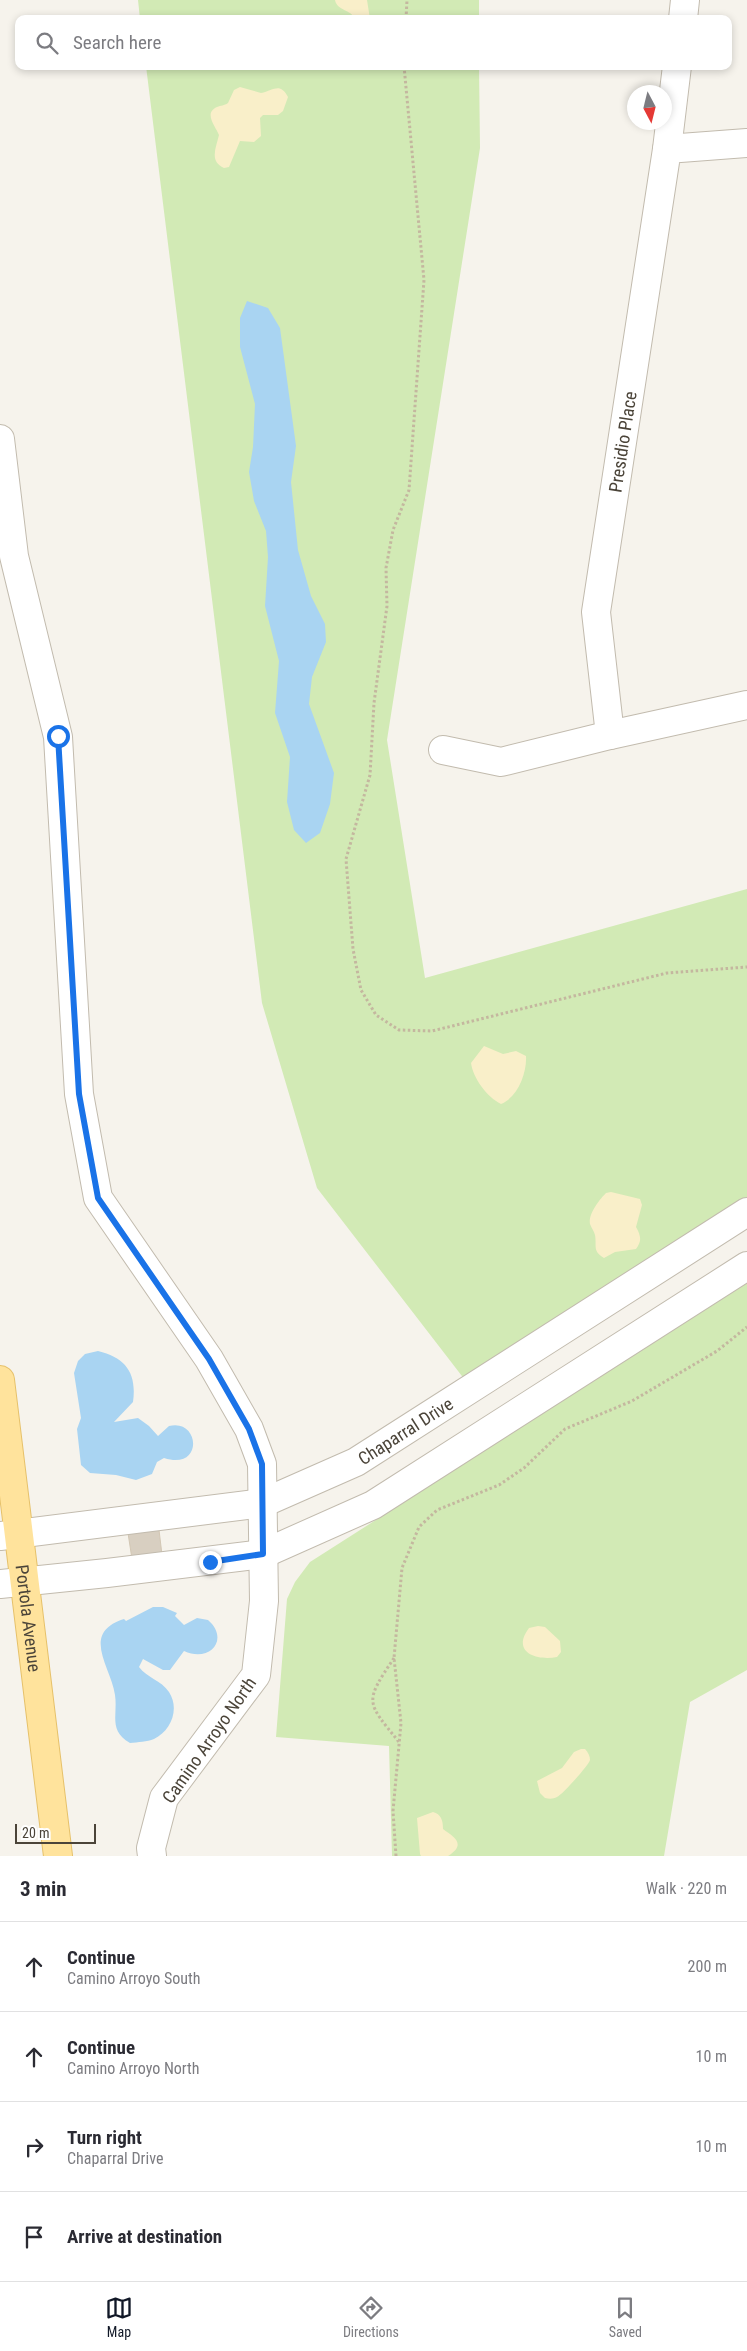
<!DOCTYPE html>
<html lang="en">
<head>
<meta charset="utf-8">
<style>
	:root { --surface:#fff; --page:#f7f7f7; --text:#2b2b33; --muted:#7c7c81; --line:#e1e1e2; --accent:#111827 }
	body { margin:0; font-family:"Roboto Condensed",sans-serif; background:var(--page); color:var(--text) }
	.compass { position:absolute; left:627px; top:85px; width:45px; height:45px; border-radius:50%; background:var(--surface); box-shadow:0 2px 8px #0003; rotate:173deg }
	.scale { position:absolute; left:15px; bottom:12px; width:81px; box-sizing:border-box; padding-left:5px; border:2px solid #4b4439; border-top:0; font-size:14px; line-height:18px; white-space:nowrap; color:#4b4439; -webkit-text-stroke:4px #fff; paint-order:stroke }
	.stop { position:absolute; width:15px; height:15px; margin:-11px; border:4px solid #1a73e8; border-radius:50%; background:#fff }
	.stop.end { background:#1a73e8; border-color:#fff; box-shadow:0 1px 5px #0008 }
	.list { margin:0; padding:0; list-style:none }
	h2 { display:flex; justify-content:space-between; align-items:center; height:65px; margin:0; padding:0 20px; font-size:21px }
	h2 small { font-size:16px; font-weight:400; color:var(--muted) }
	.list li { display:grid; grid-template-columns:32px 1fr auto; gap:15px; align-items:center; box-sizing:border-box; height:90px; padding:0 20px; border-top:1px solid var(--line) }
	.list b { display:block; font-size:19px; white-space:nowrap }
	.list p { margin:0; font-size:16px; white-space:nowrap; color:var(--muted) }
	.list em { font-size:16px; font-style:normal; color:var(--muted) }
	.icon { flex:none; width:28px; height:28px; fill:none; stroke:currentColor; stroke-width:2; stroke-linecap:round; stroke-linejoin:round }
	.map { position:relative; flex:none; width:747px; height:1856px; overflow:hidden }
	.search { position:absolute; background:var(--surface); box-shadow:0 2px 8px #0003; left:15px; right:15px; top:15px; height:55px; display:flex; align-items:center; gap:12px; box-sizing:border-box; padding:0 18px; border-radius:10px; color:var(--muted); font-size:19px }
	.sheet { height:425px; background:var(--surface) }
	nav { display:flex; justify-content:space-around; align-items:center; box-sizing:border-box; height:70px; border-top:1px solid var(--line); background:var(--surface); font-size:14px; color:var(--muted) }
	nav a { display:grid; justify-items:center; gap:2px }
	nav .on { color:var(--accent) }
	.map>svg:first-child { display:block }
	.green { fill:#d2eab5 }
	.sand { fill:#f9efc9 }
	.water { fill:#a9d4f2 }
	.building { fill:#d8cfc1; stroke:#d3c7b4 }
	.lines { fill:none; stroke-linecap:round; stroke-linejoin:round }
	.minor-casing { stroke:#c2bbae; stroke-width:30 }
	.major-casing { stroke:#e6c16a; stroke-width:30 }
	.path { stroke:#c4b79f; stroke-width:3; stroke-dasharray:2.5 2.5; stroke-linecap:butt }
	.minor { stroke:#fff; stroke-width:28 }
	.major { stroke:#ffe39c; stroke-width:28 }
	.route { stroke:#1a73e8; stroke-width:6 }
	.labels { text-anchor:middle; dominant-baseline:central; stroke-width:4; stroke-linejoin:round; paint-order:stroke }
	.street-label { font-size:18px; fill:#4b4439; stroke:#fff }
</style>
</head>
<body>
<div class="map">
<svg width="747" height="1856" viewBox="0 0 747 1856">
	<rect width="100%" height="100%" fill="#f6f3ec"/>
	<path class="green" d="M138,0H479V19H140Z
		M146,66H479L480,148L387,740L425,978L747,889V1197L465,1380L317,1188L262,1003Z
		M747,1283V1670L690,1702L664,1856H392L389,1746L276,1737L287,1599L295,1582L310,1562Z"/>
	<path class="sand" d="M335,0H367L370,19H355C351,9 337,11 335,0Z
		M240,87L261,93C274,90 280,82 288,97L283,111L278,115H263L260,118L261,136L254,142L240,141L229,167L224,168C209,161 216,148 219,135C216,127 203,113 217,107C221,105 224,106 228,103L234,90Z
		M484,1046L503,1054L516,1051L526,1056C527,1073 518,1097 501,1104C487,1097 473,1078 471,1063Z
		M611,1192L640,1199L642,1205L636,1227C641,1236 642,1241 636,1249L615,1252L604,1258C592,1251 597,1246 595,1235C594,1231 591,1227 590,1224C588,1214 600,1199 606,1193Z
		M538,1626L545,1627L560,1641L561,1652L557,1657C536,1661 511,1652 529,1628Z
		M581,1749H585C588,1752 590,1756 590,1760C589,1765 562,1795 557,1797C553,1799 550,1799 545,1798L540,1793L537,1781L562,1768L574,1752Z
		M433,1812C441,1814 443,1820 443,1829C454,1837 467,1844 448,1856H421L420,1854L417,1818Z"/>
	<path class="water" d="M247,301L268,308L280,328L296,446L291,482L298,550L311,596L325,624L326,642L312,677L309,704L334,773L330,804L320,833L306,843L294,830L287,802L290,757L275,713L279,661L265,606L268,557L266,531L254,501L249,472L253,447L255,404L240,347V318Z
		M98,1351C126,1358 137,1373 133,1402L114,1422L138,1418L149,1426L158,1436L169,1426C200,1418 204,1471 164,1458L157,1462L152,1474L136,1480L116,1475L90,1473L81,1465L77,1429L81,1418L74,1373L78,1361L85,1354Z
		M153,1607H163L177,1613L175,1616L184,1625L197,1618L208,1620C230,1639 210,1663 184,1651L170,1670H163L143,1659L139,1667C147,1678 161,1680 169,1692C180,1709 171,1731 154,1739C147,1742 138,1742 130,1743C108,1730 118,1715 115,1695C111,1667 80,1633 124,1619L126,1621Z"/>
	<path class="building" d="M159,1530L162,1555L132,1559L128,1533Z"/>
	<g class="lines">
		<g class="minor-casing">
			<g id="minor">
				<path d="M683,19L685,0"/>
				<path d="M667,149L677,66"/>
				<path d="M0,439L14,556L58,737L79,1094L98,1198L209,1359L249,1429L262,1464L264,1601L256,1675L164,1798L151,1848L152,1856"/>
				<path id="s1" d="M610,735L596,612L667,149L747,143"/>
				<path d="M443,750L501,762L610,735L747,705"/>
				<path id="s2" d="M0,1536L263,1503L356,1462L747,1212"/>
				<path d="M0,1584L107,1573L263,1554L373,1505L747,1266"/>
			</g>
		</g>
		<g class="major-casing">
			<g id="major">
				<path id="s3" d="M0,1380L58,1856"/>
			</g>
		</g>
		<path class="path" d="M406,19L407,0
			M404,66L424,280L409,490L393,530L386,568L387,606L374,703L370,775L346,859L353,949L361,990L376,1015L399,1030L432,1031L667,973L747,967
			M394,1658C364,1703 366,1701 399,1742
			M396,1856L393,1811L401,1723L394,1658L402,1568L419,1527L437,1510L499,1485L524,1468L565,1429L632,1401L717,1351L747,1327"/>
		<use href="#minor" class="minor"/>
		<use href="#major" class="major"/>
	</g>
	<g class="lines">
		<path class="route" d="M58,736L79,1094L98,1198L209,1359L249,1429L262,1464L263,1554L210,1562"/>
	</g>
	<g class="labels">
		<g class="street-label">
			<text stroke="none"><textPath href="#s1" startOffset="296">Presidio Place</textPath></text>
			<text stroke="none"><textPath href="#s2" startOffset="425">Chaparral Drive</textPath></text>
			<text stroke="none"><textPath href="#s3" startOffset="240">Portola Avenue</textPath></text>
			<text transform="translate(209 1740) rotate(-55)">Camino Arroyo North</text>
		</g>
	</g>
</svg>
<svg class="compass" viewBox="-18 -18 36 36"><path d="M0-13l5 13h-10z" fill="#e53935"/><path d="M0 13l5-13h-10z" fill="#7c7c81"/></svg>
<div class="scale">20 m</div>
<div class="stop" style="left:58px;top:736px"></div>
<div class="stop end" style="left:210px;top:1562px"></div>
<div class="search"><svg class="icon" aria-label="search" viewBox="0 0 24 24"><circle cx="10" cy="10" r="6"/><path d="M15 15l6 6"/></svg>Search here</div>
</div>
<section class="sheet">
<h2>3 min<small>Walk · 220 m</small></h2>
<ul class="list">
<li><svg class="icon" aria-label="ahead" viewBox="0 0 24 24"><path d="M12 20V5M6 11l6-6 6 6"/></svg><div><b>Continue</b><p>Camino Arroyo South</p></div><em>200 m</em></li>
<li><svg class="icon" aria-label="ahead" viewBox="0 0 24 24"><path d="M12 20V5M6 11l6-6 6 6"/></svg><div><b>Continue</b><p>Camino Arroyo North</p></div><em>10 m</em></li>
<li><svg class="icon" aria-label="right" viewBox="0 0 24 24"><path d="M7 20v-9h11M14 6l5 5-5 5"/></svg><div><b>Turn right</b><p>Chaparral Drive</p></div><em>10 m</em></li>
<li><svg class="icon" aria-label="arrive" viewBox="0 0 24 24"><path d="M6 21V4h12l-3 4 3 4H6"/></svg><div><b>Arrive at destination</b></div></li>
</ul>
</section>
<nav>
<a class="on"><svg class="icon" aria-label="map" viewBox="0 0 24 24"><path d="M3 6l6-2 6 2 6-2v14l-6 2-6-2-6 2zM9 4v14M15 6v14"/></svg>Map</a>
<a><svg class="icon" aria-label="directions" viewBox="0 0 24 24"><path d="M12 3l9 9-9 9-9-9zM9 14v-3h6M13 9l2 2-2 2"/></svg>Directions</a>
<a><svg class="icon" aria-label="saved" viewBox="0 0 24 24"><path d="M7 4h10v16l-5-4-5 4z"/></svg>Saved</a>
</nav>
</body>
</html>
